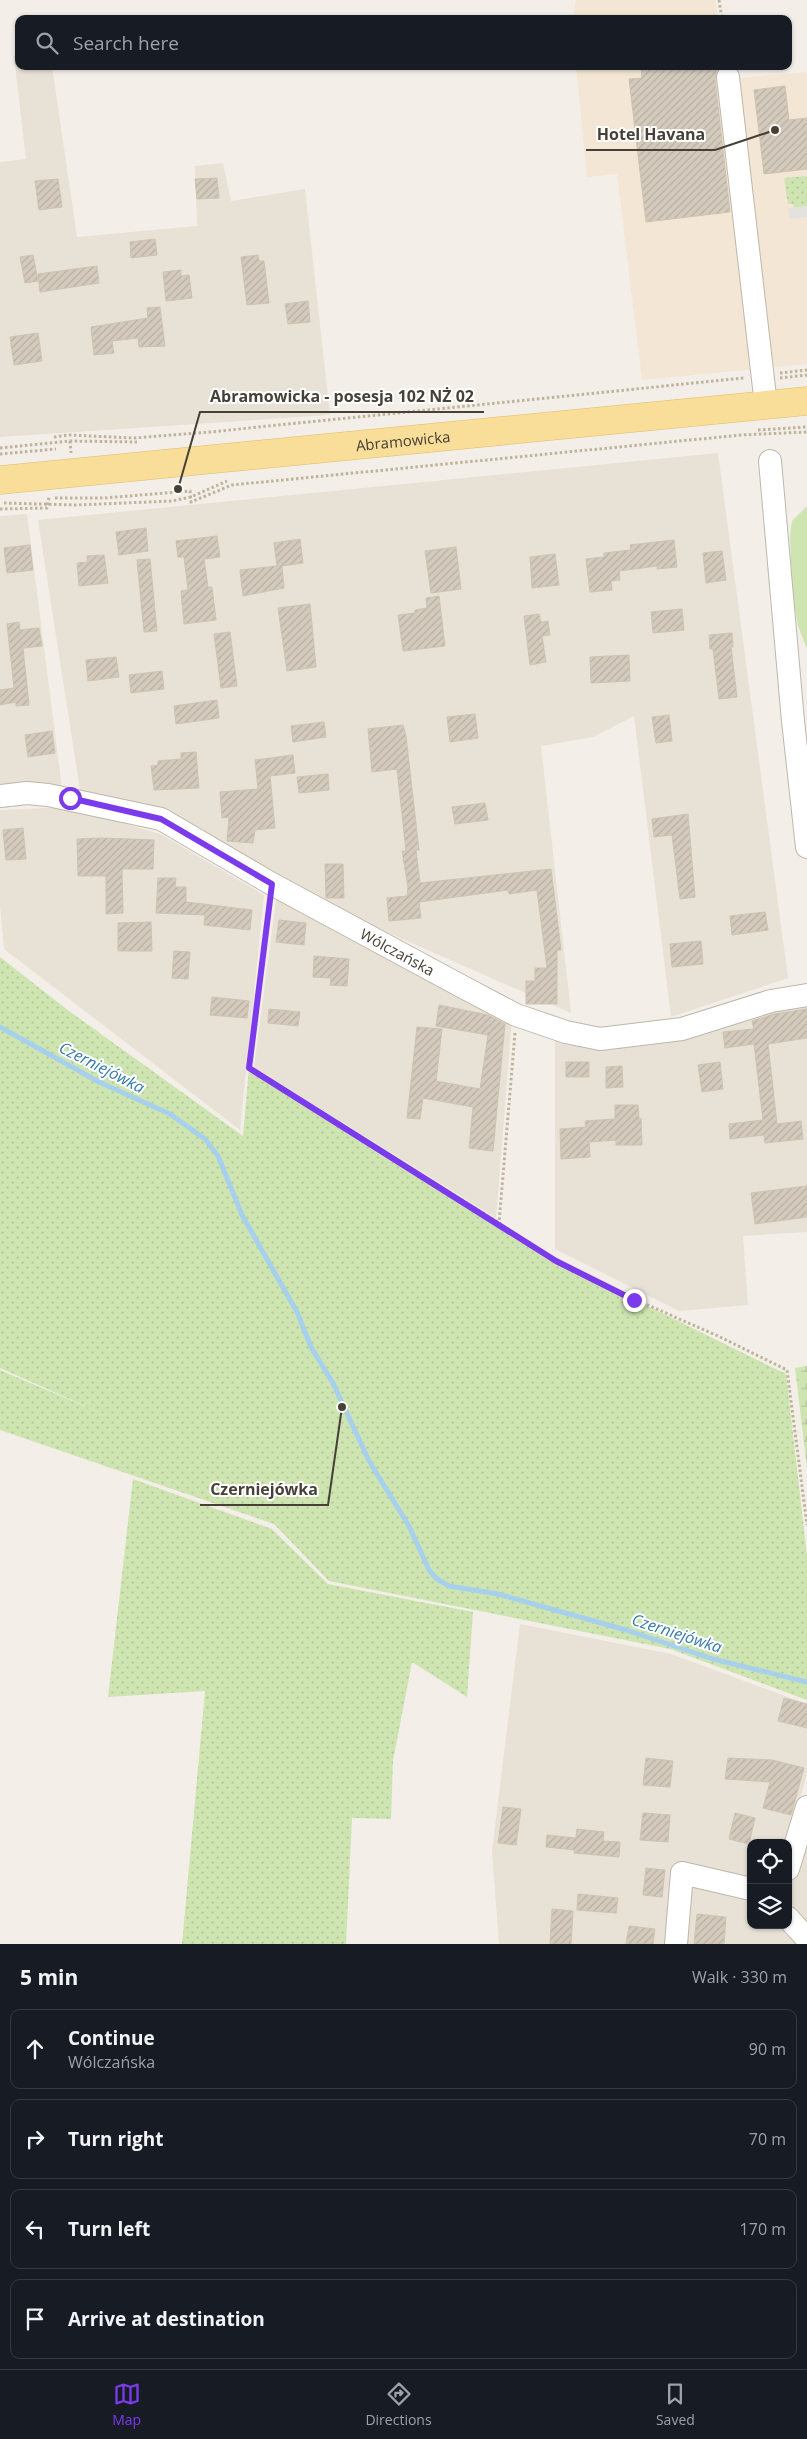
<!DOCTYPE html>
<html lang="en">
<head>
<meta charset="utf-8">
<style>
	:root { --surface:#171b24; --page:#20242c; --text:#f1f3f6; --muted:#9ea1a6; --line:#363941; --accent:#7c3aed }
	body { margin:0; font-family:"Open Sans",sans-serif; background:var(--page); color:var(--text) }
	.controls { position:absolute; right:15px; bottom:15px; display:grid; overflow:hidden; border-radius:10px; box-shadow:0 1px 4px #0004 }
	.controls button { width:45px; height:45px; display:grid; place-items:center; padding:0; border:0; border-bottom:1px solid var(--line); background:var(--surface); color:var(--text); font:25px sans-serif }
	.stop { position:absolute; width:15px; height:15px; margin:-11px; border:4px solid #7c3aed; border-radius:50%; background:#fff }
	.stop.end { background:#7c3aed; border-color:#fff; box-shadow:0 1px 5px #0008 }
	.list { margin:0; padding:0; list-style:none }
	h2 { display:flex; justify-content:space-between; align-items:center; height:65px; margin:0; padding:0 20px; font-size:21px }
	h2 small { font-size:16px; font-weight:400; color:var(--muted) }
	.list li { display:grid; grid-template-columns:32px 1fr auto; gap:15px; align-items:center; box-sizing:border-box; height:80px; margin:0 10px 10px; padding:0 10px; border:1px solid var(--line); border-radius:10px }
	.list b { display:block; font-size:19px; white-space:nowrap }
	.list p { margin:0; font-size:16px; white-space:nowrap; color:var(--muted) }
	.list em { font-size:16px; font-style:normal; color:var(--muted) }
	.icon { flex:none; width:28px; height:28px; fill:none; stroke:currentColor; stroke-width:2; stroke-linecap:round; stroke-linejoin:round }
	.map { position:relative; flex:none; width:807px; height:1944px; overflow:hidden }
	.search { position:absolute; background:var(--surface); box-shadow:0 1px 4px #0004; left:15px; right:15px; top:15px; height:55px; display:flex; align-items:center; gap:12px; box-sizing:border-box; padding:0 18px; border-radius:10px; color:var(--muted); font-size:19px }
	.sheet { height:425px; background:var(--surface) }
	nav { display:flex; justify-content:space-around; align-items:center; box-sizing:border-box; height:70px; border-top:1px solid var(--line); background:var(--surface); font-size:14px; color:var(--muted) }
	nav a { display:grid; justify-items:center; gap:2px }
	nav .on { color:var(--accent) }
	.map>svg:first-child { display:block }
	.residential { fill:#e7e1d6 }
	.commercial { fill:#f4e6d4 }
	.grass { fill:url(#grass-dots) }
	.wetland { fill:url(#wetland-marsh) }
	.garden { fill:#cee5b2 }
	.parking { fill:#e4e2df }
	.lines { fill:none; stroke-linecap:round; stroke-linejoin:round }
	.stream { stroke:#a7d0ed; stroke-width:5 }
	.building { fill:url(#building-hatch); stroke:#cec3b1 }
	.minor-casing { stroke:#beb7ab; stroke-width:24 }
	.major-casing { stroke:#debb6b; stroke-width:29 }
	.path { stroke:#bfb39c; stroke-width:3; stroke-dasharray:2.5 2.5; stroke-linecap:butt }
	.minor { stroke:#fff; stroke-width:22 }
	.major { stroke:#f9de9a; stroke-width:28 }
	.route { stroke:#7c3aed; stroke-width:6 }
	.labels { text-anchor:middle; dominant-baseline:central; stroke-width:4; stroke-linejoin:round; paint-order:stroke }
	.street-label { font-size:15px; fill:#464037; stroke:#fff }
	.water-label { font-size:16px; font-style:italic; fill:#357aac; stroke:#fff }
	.leader { fill:none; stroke:#464037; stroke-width:2 }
	.callout-dot { fill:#464037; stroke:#fff; stroke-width:2 }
	.callout-label { font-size:16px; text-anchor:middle; font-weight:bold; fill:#464037; stroke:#fff; stroke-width:4; stroke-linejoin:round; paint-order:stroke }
</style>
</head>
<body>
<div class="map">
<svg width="807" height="1944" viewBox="0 0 807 1944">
	<defs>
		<pattern id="grass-dots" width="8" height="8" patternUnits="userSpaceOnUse" patternTransform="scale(1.25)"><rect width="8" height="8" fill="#cee5b2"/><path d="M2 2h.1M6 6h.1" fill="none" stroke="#b2c69a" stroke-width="1.8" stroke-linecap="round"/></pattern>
		<pattern id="wetland-marsh" width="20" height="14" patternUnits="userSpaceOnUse" patternTransform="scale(1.25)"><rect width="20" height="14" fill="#cee5b2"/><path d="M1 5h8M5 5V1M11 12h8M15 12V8" fill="none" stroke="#b2c69a"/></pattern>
		<pattern id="building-hatch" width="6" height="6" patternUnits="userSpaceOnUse" patternTransform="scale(1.25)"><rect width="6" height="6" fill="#d4cbbd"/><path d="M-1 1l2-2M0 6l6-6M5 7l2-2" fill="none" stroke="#b7afa3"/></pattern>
	</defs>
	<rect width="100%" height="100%" fill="#f3efe8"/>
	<path class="residential" d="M14,56H19V66H52L77,237L197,226L195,166L223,163L231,201L305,189L330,415L0,437V162L26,159Z
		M718,453L788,978L671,1017L634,716L593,737L541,746L571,1013L305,896L162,810L80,790L38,520Z
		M27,514L62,788L0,789V516Z
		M69,807L160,834L264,895L240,1130L4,949L0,905V810Z
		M277,893L512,1018L496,1218L254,1067Z
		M790,1006H807V1232L743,1236L748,1305L679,1311L555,1249V1038Z
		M520,1624L671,1654L807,1704V1774L788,1843H751V1925H787L799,1944H499L492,1851Z
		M807,1836V1923L788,1901V1893Z"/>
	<path class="commercial" d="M576,0H715L718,19H573Z
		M576,66H723L746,275L736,78L807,72V364L642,380L617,174L587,177Z"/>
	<path class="grass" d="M805,176L807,177V206L794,208L793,204H788L784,178Z
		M0,957L69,1011L243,1136L249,1068L556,1261L786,1374L807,1555V1700L670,1649L329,1581L274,1524L0,1430V1370L103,1414L0,1368Z
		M133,1479L272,1529L328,1584L473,1612L467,1697L412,1662L393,1761L391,1819L352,1818L346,1944H182L205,1691L108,1697Z"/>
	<path class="wetland" d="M807,1366V1468L795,1368Z"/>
	<path class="garden" d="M807,506V649L798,626L792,590L790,535L792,521Z"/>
	<path class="parking" d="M807,206V217L790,219L788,208Z"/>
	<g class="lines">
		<path class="stream" d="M0,1027L99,1082L170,1114L205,1139L218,1156L242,1215L297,1312L311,1347L333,1383L369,1461L409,1526L429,1570L437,1579L449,1586L498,1594L626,1630L713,1659L807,1682"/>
	</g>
	<path class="building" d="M641,66H717L715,79L730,212L646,222L629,79L642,78Z
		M785,86L789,120L807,118V169L764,174L754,90Z
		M217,178L219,198L197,199L195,179Z
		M58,179L62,207L39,210L35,181Z
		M155,239L157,255L131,258L130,242Z
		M33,255L38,281L25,283L20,257Z
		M258,255L259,261H264L269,303L247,305L241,257Z
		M97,266L99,283L40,292L38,274Z
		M181,270V276L189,275L192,298L166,301L163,272Z
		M308,301L310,322L288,324L285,304Z
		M160,307L165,346L139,347L138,338L112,341L114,353L94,355L91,327L148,318L147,308Z
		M38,333L42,361L14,365L10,337Z
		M146,528L148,551L119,555L116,532Z
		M217,536L220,557L204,559L208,587H212L216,620L184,624L181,591L188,590L184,557H178L176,541Z
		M300,539L303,563L282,566L284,588L243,596L240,570L277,566L274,543Z
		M674,540L677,567L657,569V566L619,571L620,580L611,581L612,590L590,592L586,559L604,557V553L631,550L630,545Z
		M30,545L33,570L7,573L4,548Z
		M456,547L461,589L431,593L425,551Z
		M722,551L726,580L706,583L703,553Z
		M555,554L559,585L532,588L530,557Z
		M104,555L108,583L79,586L77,563L88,562L87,556Z
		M150,559L157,631L144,632L137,560Z
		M439,596L445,646L403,651L398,615L415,613V610L427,608L426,598Z
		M310,604L316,667L287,671L278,608Z
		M682,609L684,630L653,633L651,612Z
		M539,614L541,622L548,621L550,635L542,636L546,662L530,665L524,616Z
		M19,622L20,630L39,628L42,646L23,648L29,705L16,706V702L0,705V690L14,688L7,624Z
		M230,632L237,686L221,688L214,634Z
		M732,633L733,647H731L737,697L719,699L713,649H710L709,635Z
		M629,655L630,681L591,683L590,657Z
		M116,657L119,677L88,681L86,660Z
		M162,671L164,689L131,693L129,675Z
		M217,700L219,718L176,724L174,706Z
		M475,714L478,738L450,742L447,717Z
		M669,715L672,741L656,743L652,717Z
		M324,722L326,737L293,742L291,726Z
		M403,725L406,736L419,850H416L420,883L551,869L561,950H557V1004H526V981H535V968H547L537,890L509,894L508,890L419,902L421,918L389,921L387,898L407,896L408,887L402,851H406L397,769L372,772L368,729Z
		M52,731L55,753L28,757L25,735Z
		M196,752L199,788L154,790L151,766L158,765V761L181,759V753Z
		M293,755L295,773L270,776L275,828L255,830L253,843L227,841L229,817L222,818L220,792L258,789L255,760Z
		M328,774L329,790L299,793L297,777Z
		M485,803L488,820L455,824L452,807Z
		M688,814L695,897L680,899L672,835L654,837L652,819Z
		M23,828L26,859L6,860L3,830Z
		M102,838L154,840L153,869H122L123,913L106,914V876H78L77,839Z
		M325,864H343L344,898H326Z
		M158,878H176L175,887H186V902L252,910L250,930L204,925L205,915L156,913Z
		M765,912L768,930L732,935L730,916Z
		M279,920L306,923L304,945L276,942Z
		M151,922L152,951H118V923Z
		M701,941L703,964L672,967L670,944Z
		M174,951L190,952L188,979L172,978Z
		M314,956L349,959L347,986L330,985L331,978L313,977Z
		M212,997L249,1001L247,1018L210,1015Z
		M439,1005L488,1015L505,1024L493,1151L469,1148L473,1107L423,1098L420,1119L407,1118L417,1027L442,1029L436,1081L480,1089L488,1035L436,1026Z
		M269,1009L300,1012L298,1026L268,1023Z
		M807,1009V1038L768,1044L777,1124L801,1121L803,1139L765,1143L764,1135L730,1139L729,1124L763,1120L754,1044L725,1048L723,1032L754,1029L752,1021L774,1014Z
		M566,1062H589V1077H566Z
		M720,1062L723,1089L702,1092L698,1065Z
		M622,1066L623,1087L606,1088V1067Z
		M615,1105H638L639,1119L641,1118L642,1145H616V1140L589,1142L590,1157L561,1159L560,1129L586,1127L585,1121L615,1119Z
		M807,1186V1217L755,1224L751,1193Z
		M784,1698L807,1704V1728L778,1721Z
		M646,1758L673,1761L670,1787L643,1785Z
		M728,1758L772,1760L804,1768L791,1815L763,1808L770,1782L725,1779Z
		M503,1807L521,1809L516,1845L498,1843Z
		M643,1813L670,1815L668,1842L640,1840Z
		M735,1813L755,1818L749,1844L729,1839Z
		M577,1829L604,1832L603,1841L620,1842L619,1857L574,1853L575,1850L546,1847L547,1835L576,1838Z
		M646,1868L665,1870L662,1897L643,1895Z
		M578,1894L618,1898L616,1913L577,1910Z
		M552,1909L573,1911L571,1944H550Z
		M697,1914L726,1917L724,1944H694Z
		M629,1926L655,1929L653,1944H626Z"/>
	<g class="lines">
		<g class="minor-casing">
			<g id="minor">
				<path d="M728,77L766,405"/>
				<path d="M770,461L793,721L807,847"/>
				<path id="s1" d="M0,796L27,793L48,795L161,819L272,884L463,987L516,1015L566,1032L600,1039L682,1029L771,1001L807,995"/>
				<path d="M788,1869L807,1807"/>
				<path d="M788,1918L807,1939"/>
				<path d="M676,1944L682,1873L751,1889"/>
			</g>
		</g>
		<g class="major-casing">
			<g id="major">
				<path id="s2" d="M0,480L807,401"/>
			</g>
		</g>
		<path class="path" d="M719,0L722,19
			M780,373L807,370
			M780,378L807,375
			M758,430L807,427
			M54,437L69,435L134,438L210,432L744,378
			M70,441L71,453
			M0,448L70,441L137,442
			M0,454L56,449
			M55,498H104L190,491L191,502L232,485L741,435L807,432
			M4,503L76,505L172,501L191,497L227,481
			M0,509L47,508L49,497
			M269,904L249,1068L499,1223
			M515,1033L499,1223L556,1261L634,1299L718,1336L787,1370L807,1525"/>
		<use href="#minor" class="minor"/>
		<use href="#major" class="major"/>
	</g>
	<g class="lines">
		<path class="route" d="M70,798L161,819L272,884L249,1068L556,1261L634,1300"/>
	</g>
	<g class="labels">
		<g class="street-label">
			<text stroke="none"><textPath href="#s2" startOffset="405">Abramowicka</textPath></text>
			<text stroke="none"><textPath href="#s1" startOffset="435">Wólczańska</textPath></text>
		</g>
		<g class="water-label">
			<text transform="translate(102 1067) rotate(27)">Czerniejówka</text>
			<text transform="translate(677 1633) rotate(18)">Czerniejówka</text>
		</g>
	</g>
	<path class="leader" d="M775 130L715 150H586M178 489L200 412H484M342 1407L328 1505H200"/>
	<g class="callout-dot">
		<circle cx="775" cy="130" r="5"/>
		<circle cx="178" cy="489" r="5"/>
		<circle cx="342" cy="1407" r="5"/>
	</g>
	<g class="callout-label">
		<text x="651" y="140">Hotel Havana</text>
		<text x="342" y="402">Abramowicka - posesja 102 NŻ 02</text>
		<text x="264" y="1495">Czerniejówka</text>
	</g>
</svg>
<div class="controls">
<button><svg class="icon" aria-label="locate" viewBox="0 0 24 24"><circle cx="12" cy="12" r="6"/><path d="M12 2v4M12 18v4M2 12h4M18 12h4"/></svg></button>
<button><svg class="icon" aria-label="layers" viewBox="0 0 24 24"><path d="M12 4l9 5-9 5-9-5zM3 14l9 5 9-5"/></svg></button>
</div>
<div class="stop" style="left:70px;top:798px"></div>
<div class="stop end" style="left:634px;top:1300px"></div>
<div class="search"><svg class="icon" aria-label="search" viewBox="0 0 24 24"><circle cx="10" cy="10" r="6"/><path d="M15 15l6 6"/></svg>Search here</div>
</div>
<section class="sheet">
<h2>5 min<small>Walk · 330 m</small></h2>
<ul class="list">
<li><svg class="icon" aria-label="ahead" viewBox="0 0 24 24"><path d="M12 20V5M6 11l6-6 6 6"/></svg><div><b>Continue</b><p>Wólczańska</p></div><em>90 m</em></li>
<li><svg class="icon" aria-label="right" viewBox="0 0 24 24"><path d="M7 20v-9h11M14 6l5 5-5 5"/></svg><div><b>Turn right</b></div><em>70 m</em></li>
<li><svg class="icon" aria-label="left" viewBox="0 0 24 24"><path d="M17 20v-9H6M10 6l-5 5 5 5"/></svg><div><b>Turn left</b></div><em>170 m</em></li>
<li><svg class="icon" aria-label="arrive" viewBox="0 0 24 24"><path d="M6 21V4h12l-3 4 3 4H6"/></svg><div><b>Arrive at destination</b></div></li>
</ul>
</section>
<nav>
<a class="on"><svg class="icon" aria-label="map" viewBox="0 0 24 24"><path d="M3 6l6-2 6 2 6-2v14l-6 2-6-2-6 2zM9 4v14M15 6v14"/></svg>Map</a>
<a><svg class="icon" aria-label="directions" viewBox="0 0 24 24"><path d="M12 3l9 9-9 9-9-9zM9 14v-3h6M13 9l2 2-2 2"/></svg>Directions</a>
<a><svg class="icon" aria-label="saved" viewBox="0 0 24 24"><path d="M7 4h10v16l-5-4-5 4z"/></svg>Saved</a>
</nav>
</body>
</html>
